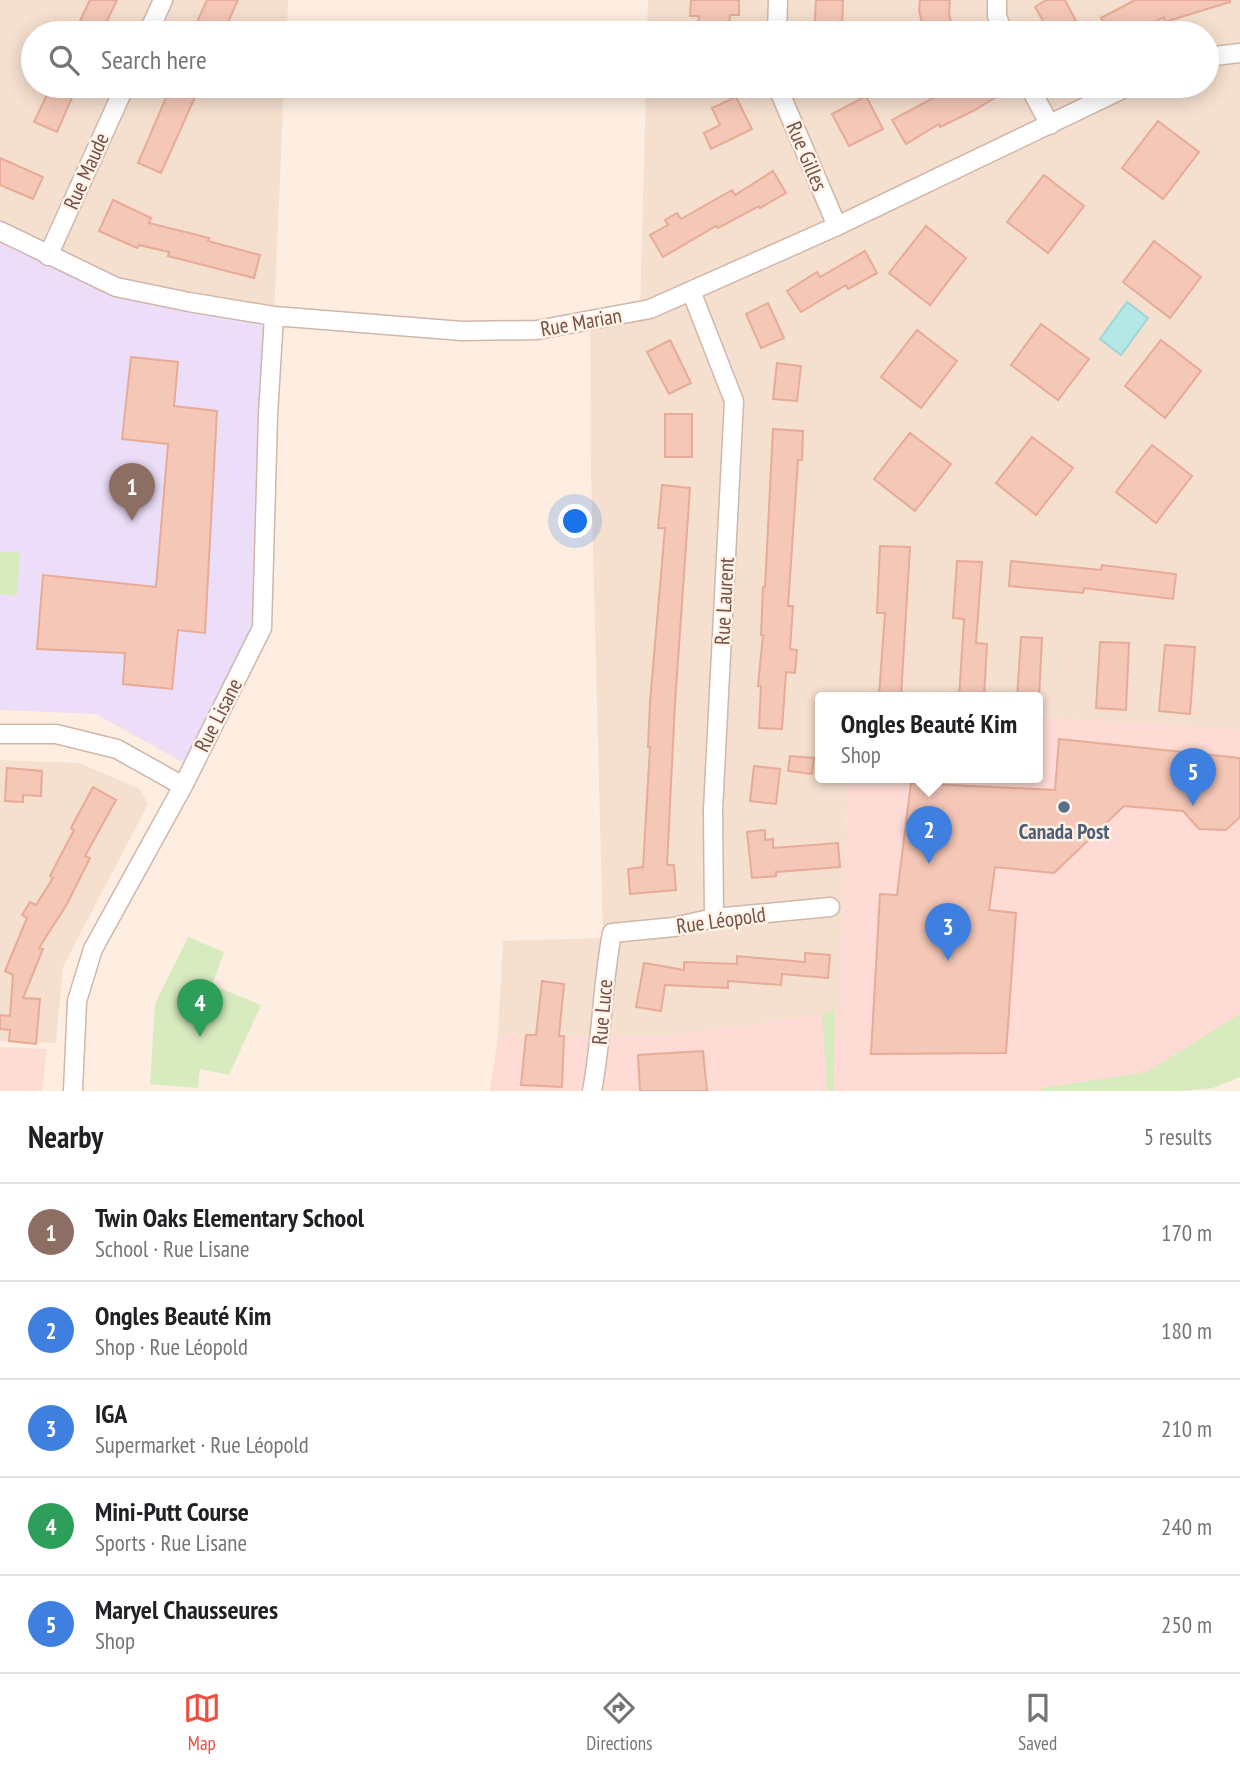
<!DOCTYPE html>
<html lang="en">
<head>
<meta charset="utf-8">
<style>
	:root { --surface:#fff; --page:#f6f6f6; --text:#202124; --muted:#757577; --line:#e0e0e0; --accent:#ed4f40 }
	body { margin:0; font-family:"PT Sans Narrow",sans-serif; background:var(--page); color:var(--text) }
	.you { position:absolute; left:576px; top:522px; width:24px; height:24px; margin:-18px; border:5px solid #fff; border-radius:50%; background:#1a73e8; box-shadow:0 0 0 10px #1a73e833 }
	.badge { display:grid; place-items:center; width:46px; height:46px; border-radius:50%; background:var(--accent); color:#fff; font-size:23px; font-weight:700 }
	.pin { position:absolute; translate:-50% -58px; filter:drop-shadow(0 2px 4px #0008) }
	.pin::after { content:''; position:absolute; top:37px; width:24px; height:21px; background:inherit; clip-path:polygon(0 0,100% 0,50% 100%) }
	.popup { position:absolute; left:815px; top:692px; width:228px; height:91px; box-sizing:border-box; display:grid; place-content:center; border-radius:7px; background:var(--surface); filter:drop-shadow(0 2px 5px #0005); font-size:23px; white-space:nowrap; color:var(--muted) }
	.popup b { font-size:26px; color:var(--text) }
	.popup::after { content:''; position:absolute; left:50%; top:100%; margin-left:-14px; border:14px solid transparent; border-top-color:var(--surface) }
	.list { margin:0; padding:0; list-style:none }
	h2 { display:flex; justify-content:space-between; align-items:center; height:91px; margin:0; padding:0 28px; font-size:30px }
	h2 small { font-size:23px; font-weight:400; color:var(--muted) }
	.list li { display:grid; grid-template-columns:46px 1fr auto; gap:21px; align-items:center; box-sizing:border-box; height:98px; padding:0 28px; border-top:2px solid var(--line) }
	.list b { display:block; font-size:26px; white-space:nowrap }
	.list p { margin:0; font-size:23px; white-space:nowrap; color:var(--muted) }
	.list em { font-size:23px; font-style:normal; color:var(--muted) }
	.icon { flex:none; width:38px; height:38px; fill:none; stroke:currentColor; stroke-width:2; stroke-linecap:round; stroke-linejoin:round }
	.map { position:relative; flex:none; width:1240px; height:1091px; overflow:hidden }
	.search { position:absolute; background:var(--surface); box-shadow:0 4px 18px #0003; left:21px; right:21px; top:21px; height:77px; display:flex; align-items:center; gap:18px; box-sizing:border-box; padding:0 24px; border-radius:38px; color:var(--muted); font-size:26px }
	.sheet { height:581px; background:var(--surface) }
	nav { display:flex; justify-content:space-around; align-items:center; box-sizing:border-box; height:98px; border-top:2px solid var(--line); background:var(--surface); font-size:19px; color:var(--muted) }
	nav a { display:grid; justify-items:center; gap:4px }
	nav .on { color:var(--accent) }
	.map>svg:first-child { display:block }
	.residential { fill:#f5dfcf }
	.commercial { fill:#fedbd4 }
	.education { fill:#ecdef9 }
	.green { fill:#d7ebbf }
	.water { fill:#b5e7e7; stroke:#9ad8da; stroke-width:2 }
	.building { fill:#f4c7b7; stroke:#e7ab97; stroke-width:2 }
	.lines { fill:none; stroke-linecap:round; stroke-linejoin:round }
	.minor-casing { stroke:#d1b6aa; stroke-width:21 }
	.minor { stroke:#fff; stroke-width:18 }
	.service-dot { fill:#5c6f8a; stroke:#fff3e8; stroke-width:2.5 }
	.labels { text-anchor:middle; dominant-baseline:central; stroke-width:5; stroke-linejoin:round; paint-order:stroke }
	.street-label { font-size:21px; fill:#755147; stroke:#fff3e8 }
	.service-label { font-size:21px; font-weight:bold; fill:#4e5e75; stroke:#fff3e8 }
</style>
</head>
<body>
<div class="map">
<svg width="1240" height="1091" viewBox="0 0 1240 1091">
	<rect width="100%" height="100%" fill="#fdeee1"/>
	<path class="residential" d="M0,0H288L287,33H33V86H284L274,316L116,287L0,231Z
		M648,0H1240V730L1038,717V698H820V778H848L840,1007L822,1015L660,1037L498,1035L503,941L603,938L591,471L590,322L640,311L646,86H1207V33H647Z
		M0,760L79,763L140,789L148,804L63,967L56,1043L0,1041Z"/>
	<path class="commercial" d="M1038,717L1240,730V1049L1116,1091H490L498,1035L660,1037L822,1015L840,1007L848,778H1038Z
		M0,1047L47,1049L42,1091H0Z"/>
	<path class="education" d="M0,231L116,287L274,316L262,628L186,764L96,714L0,710Z"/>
	<path class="green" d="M0,552H20L17,596L0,594Z
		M188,937L224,952L212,985L261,1005L229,1075L200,1069L198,1088L150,1084L155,1004Z
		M835,1009L834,1091H827L822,1015Z
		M1240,1014V1077L1213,1088L1180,1091H1042V1088L1146,1072Z"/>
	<path class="water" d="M1127,302L1148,318L1121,355L1100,339Z"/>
	<path class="building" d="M90,0H117L101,33H74Z
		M207,0H238L223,33H192Z
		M691,0H739V15H730L729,31L698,30L699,16H690Z
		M816,0H843L842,33H814Z
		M920,0H950L949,14L954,33H925L919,11Z
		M1046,0H1065L1076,21L1072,23L1079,33H1050L1035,7Z
		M1135,0H1230V2L1165,22L1164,17L1133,33H1110L1101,18Z
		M51,86H77L57,132L34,122Z
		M171,86H200L161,173L138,163Z
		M956,86H1014L973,111L940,127L939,124L906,144L892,120Z
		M866,96L883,129L849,146L832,114Z
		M736,97L752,129L711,149L704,133L720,125L712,108Z
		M1158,121L1199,152L1163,199L1122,168Z
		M0,158L43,177L33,199L0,185Z
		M773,171L786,193L760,208L759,206L718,228L716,226L663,257L650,235L668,225L665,220L677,213L681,219L732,190L735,195Z
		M1044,175L1084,206L1048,253L1007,222Z
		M113,200L151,218L149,223L209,238L208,241L260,255L254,278L168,256L169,252L139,245L137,248L99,231Z
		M926,226L966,258L930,305L889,273Z
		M1154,241L1201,277L1170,318L1123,282Z
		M865,251L877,273L848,289L846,285L801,312L787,291L817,272L820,277Z
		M768,303L784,338L761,348L746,314Z
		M1041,324L1089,359L1058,400L1011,365Z
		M917,330L957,361L921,408L881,377Z
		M670,340L691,383L669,394L647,352Z
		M1161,340L1201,371L1165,418L1125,386Z
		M131,357L178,362L174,406L217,411L205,633L178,630L172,689L123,684L125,653L37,649L43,575L156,587L168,444L122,439Z
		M777,363L801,366L797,401L773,399Z
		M665,414H692V457H665Z
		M773,429L803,431L802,460H798L788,606H793L790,649L797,650L795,673L786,672L782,729L759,728L761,686H758L763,635H761L763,587H765Z
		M910,433L951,464L915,511L874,479Z
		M1032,437L1073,468L1036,515L996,483Z
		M1152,445L1192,476L1156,523L1116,492Z
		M662,485L690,488L675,703L667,865H674L676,890L630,894L628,869L643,867L650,747H648L650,702L665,528H658Z
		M880,546L910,547L901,697L879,695L885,613H877Z
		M957,561L982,562L976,643L987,644L984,698H959L964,619L953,618Z
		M1011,561L1101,570L1102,565L1176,574L1173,599L1084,588L1083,593L1009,586Z
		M1021,637L1042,638L1039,698H1017Z
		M1100,642L1129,643L1126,710L1096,708Z
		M1165,645L1195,647L1190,714L1159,711Z
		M1059,739L1240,758V817L1226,830L1199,829L1183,811L1124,806L1054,873L995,867L989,910L1016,913L1006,1053L871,1054L880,894L897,895L911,783L1055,790Z
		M790,756L814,758L812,774L788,771Z
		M754,766L780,769L776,804L750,801Z
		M7,768L42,771L41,796L23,795V802L5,801Z
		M93,787L116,800L85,856L90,858L67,904L39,948L43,949L23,998L40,999L36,1044L9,1041L10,1030L0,1029V1015L10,1016L13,975L5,971L27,918L22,915L30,902L36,905L53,878L50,876L74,830L71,828Z
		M765,830V840L773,839V848L838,843L840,867L776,872V876L752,878L747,832Z
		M805,953L830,955L828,978L782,974L781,985L728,981V988L665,985L661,1011L636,1007L644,963L684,970V962L737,964V956L805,962Z
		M542,981L564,984L559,1036H564L562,1087L521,1085L526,1035H536Z
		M703,1051L707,1091H640L638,1055Z"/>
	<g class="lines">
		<g class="minor-casing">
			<path id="minor" d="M997,0V16L1003,33
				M148,33L163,0
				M777,33L778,0
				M1207,57L1240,53
				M777,86L837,226
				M1029,86L1050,125
				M0,231L116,287L189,302L274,316L462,331L537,330L650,309L837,226L1129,86
				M48,256L125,86
				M691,291L734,401L713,810L714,918
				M0,734H56L117,749L183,786
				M73,1091L77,1001L93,949L183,786L262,628L268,415L274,316
				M592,1091C602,1039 602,985 612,933L674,927L714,918L830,907"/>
		</g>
		<use href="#minor" class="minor"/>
	</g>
	<circle class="service-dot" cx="1064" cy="807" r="7"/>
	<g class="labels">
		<g class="street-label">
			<text transform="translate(807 156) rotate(67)">Rue Gilles</text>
			<text transform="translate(86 171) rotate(-66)">Rue Maude</text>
			<text transform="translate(581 322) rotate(-10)">Rue Marian</text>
			<text transform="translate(724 601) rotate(-87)">Rue Laurent</text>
			<text transform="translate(218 715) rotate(-63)">Rue Lisane</text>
			<text transform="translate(721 920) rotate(-8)">Rue Léopold</text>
			<text transform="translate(602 1012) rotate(-85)">Rue Luce</text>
		</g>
		<g class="service-label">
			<text x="1064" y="831">Canada Post</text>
		</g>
	</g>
</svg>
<div class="you"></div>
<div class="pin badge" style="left:132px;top:521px;background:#8d6e63">1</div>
<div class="pin badge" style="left:929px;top:864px;background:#3f7fe0">2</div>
<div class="popup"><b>Ongles Beauté Kim</b>Shop</div>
<div class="pin badge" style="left:948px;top:961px;background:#3f7fe0">3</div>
<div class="pin badge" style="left:200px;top:1037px;background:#2e9e5b">4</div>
<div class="pin badge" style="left:1193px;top:806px;background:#3f7fe0">5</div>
<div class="search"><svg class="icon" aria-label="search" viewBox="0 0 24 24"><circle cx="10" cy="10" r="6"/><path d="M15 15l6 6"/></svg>Search here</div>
</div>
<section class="sheet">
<h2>Nearby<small>5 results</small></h2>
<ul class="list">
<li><span class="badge" style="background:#8d6e63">1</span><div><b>Twin Oaks Elementary School</b><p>School · Rue Lisane</p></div><em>170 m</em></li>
<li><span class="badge" style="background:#3f7fe0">2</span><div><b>Ongles Beauté Kim</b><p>Shop · Rue Léopold</p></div><em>180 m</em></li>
<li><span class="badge" style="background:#3f7fe0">3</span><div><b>IGA</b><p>Supermarket · Rue Léopold</p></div><em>210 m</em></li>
<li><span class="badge" style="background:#2e9e5b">4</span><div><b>Mini-Putt Course</b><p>Sports · Rue Lisane</p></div><em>240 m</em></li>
<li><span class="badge" style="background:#3f7fe0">5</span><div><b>Maryel Chausseures</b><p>Shop</p></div><em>250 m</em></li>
</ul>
</section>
<nav>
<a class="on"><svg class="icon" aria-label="map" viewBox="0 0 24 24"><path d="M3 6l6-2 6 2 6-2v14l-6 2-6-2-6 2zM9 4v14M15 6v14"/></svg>Map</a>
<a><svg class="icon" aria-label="directions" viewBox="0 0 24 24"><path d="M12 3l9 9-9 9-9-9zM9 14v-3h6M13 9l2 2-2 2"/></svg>Directions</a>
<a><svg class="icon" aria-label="saved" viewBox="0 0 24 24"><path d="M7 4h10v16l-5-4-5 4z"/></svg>Saved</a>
</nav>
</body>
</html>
